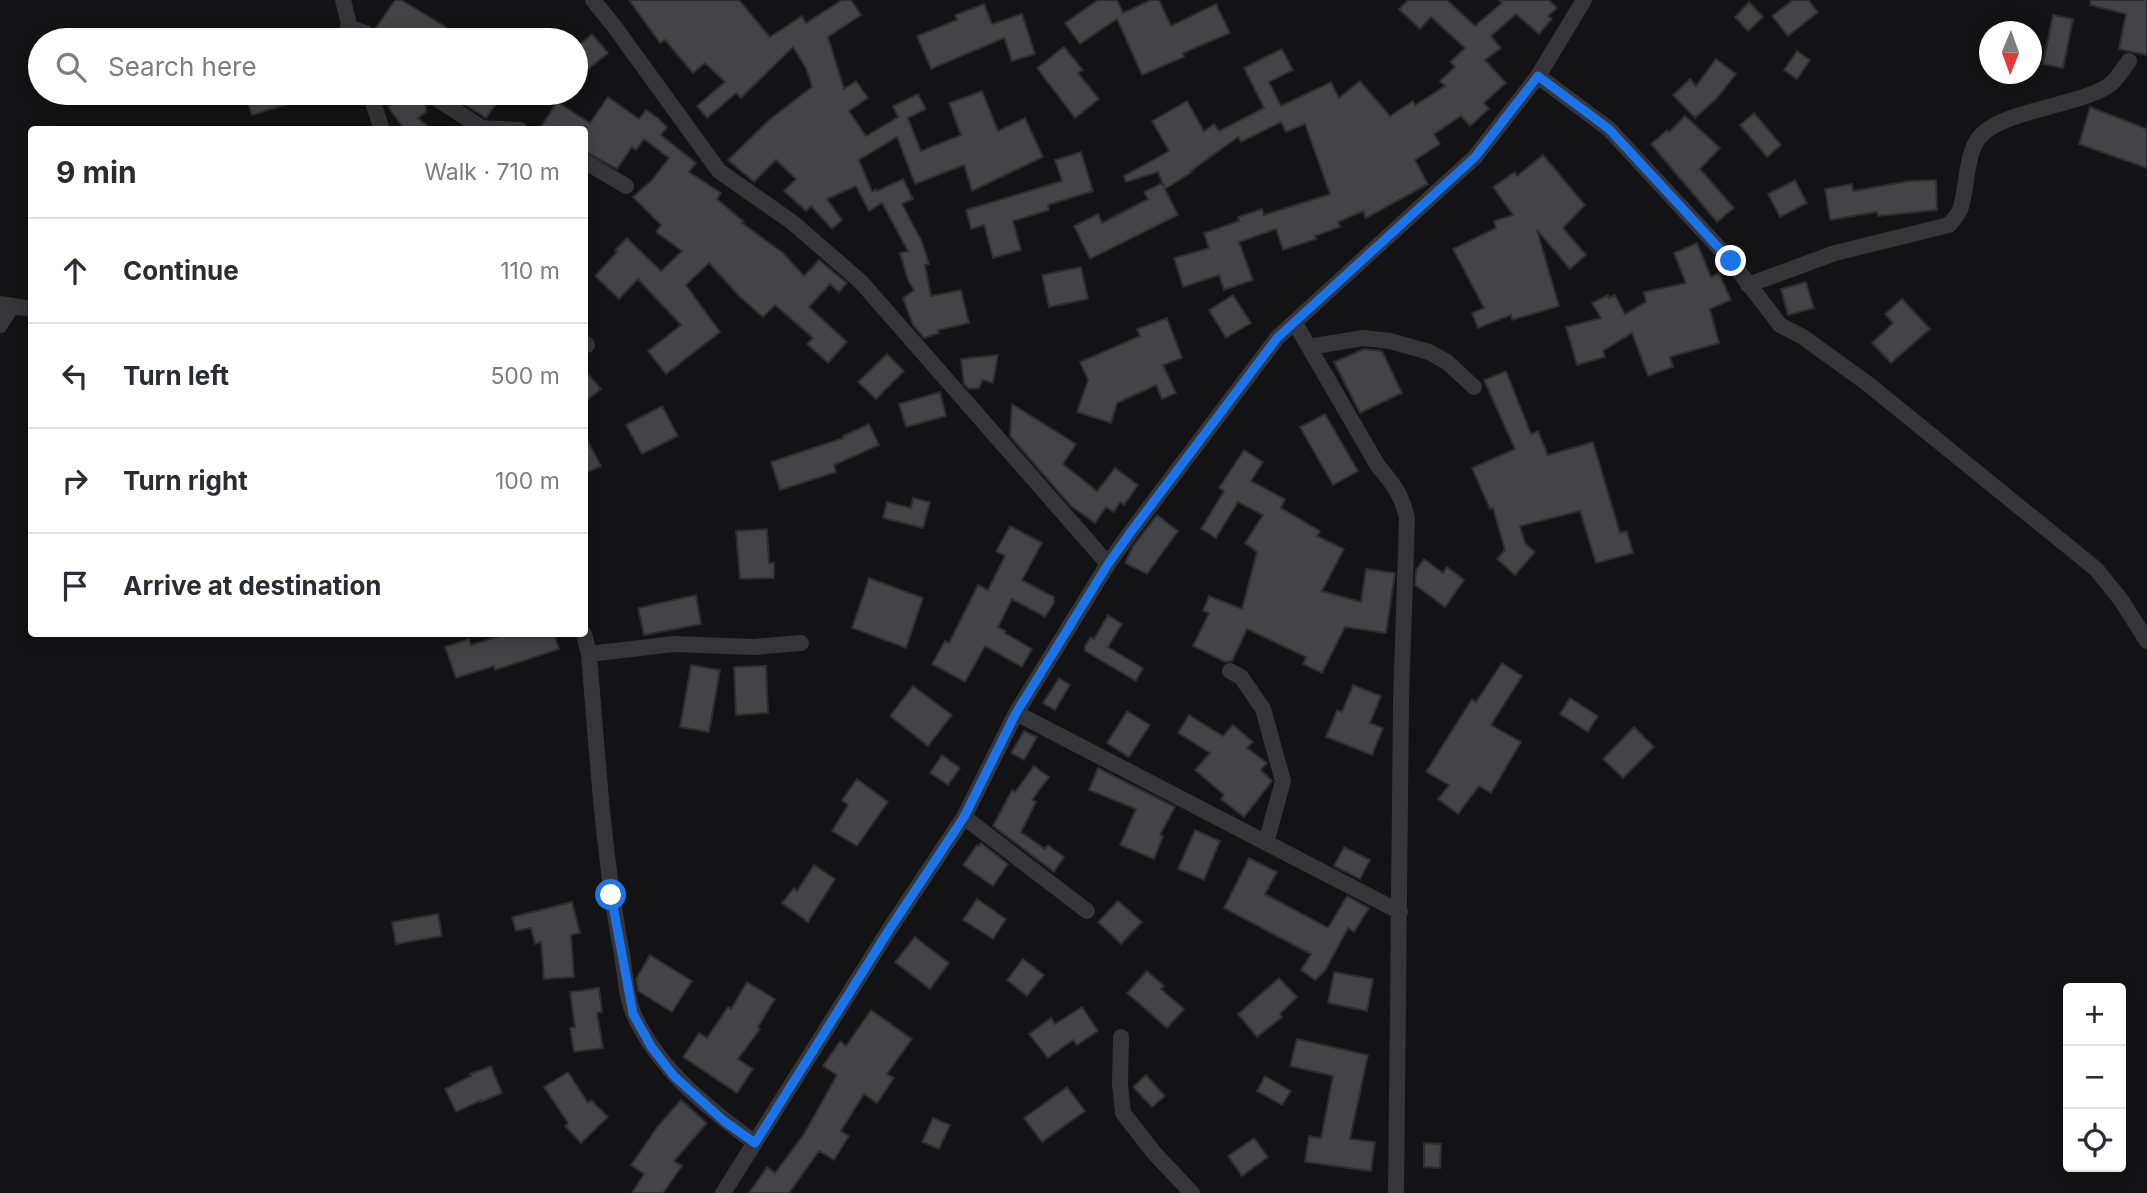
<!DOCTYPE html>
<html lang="en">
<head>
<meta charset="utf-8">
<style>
	:root { --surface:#fff; --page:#f2f2f3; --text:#2b2b33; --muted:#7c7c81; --line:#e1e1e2 }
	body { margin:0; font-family:Inter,sans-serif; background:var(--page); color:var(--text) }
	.controls { position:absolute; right:21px; bottom:21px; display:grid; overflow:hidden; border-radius:7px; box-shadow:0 4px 18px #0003 }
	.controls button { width:63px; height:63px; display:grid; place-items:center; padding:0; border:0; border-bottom:2px solid var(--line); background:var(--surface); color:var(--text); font:35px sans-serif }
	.compass { position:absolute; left:1979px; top:21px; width:63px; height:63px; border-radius:50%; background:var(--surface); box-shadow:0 4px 18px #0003; rotate:181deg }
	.stop { position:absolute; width:21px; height:21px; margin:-16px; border:5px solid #1a73e8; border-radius:50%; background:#fff }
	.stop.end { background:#1a73e8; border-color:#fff; box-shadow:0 2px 7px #0008 }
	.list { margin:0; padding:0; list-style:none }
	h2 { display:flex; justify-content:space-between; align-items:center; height:91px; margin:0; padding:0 28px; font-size:30px }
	h2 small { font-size:23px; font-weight:400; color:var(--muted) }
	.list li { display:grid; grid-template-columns:46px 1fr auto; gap:21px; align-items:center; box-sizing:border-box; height:105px; padding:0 28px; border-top:2px solid var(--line) }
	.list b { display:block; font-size:26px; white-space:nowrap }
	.list em { font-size:23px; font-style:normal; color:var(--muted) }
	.icon { flex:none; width:38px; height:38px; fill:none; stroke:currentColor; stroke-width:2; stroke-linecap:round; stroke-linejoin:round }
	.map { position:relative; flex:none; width:2147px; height:1193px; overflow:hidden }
	.search { position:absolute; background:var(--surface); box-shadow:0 4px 18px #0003; left:28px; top:28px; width:560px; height:77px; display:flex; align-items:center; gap:18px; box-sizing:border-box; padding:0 24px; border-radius:38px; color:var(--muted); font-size:26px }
	.panel { position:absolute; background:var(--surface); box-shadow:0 4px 18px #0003; left:28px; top:126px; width:560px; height:511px; border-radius:7px }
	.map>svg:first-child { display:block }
	.building { fill:#434348; stroke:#2e2e31; stroke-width:2 }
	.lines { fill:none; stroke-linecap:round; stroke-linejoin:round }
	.minor { stroke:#35353a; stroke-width:16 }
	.route { stroke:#1a73e8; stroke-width:9 }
</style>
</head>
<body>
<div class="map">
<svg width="2147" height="1193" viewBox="0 0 2147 1193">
	<rect width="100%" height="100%" fill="#131315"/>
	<path class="building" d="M395,0H401L446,27L437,40H390L386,38L376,28Z
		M629,0H739L770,37L802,16L806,23L842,0H851L861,15L828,37L844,89L856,81L868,98L849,111L866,136L898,117L893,106L918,94L926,109L908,118L921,151L961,135L949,103L982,91L998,131L1025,118L1043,157L972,191L964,165L915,184L897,137L859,160L872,192L876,189L877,191L903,179L913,199L902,204L922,242L929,264L925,265L931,296L961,290L969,323L938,330L939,333L924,338L913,325L903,298L914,290L908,280L900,253L908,251L882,203L869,211L856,186L827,199L842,220L832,229L811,206L806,211L784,191L796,179L776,160L754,182L728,160L769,120L812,87L806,68L793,47L741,98L736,93L707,118L697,106L725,82L705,63L693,73L665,40L660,43Z
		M1098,0H1117L1123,13L1151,0H1159L1171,26L1216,4L1230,33L1183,53L1184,57L1142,75L1117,19L1080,44L1065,23Z
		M1408,0H1447L1475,26L1502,3L1499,0H1549L1557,8L1548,16L1552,19L1539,34L1516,14L1491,36L1501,48L1485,60L1506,83L1484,103L1489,109L1470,126L1461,116L1434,134L1440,144L1415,160L1428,184L1366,218L1363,211L1338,222L1340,227L1315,236L1316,239L1283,250L1276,229L1239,242L1253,280L1224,290L1219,275L1183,287L1174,258L1209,248L1204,233L1239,221L1238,217L1262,209L1264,215L1330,194L1305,124L1286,132L1281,122L1241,142L1238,137L1191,171L1192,172L1165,189L1178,215L1090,259L1074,226L1098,214L1102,223L1148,199L1144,192L1162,183L1164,187L1158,172L1126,182L1124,176L1169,151L1152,121L1187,101L1204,131L1214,124L1219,131L1264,108L1244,68L1263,58L1282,49L1293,70L1269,82L1281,106L1331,82L1339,98L1360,81L1390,116L1413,101L1415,105L1445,86L1440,81L1455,67L1450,62L1465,48L1431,17L1420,29L1399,9Z
		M1793,0H1808L1818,12L1788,36L1772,16Z
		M2091,0H2147V55L2119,49L2126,14L2090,5Z
		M1749,2L1763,17L1748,31L1735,17Z
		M984,4L992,24L1022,14L1035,54L1012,61L1004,38L931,69L917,36L957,20L955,15Z
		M2053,15L2073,19L2063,68L2043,64Z
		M592,34L608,53L576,79V48Z
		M1064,47L1083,70L1078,73L1099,99L1075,118L1037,68Z
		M1797,51L1810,60L1797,79L1784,70Z
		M1716,59L1736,74L1717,98L1695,118L1673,95L1690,79L1696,86Z
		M245,93H313V96L252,115Z
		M407,93H416L426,106V112L418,118L432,130H405L388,107Z
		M447,93H504L486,118Z
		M608,97L639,119L646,110L658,118L667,127L661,135L696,163L689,172L721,193L717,199L744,222L742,223L783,253L804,276L819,260L847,283L839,292L830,284L809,307L847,342L828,363L807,344L813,338L775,305L763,317L740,297L709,263L686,285L720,332L666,374L648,351L681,325L638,279L619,299L595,276L617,252L615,250L627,238L661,271L682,251L656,232L661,225L633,197L652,180L669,158L644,139L636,150L632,147L617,169L584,151V130H539L557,102L590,123Z
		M2090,107L2147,129V168L2079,144Z
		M1754,113L1781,145L1767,157L1740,125Z
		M1685,116L1720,148L1700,169L1734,208L1717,222L1651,144L1667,130L1669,132Z
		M1081,152L1093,191L1048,205L1049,210L1013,221L1021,250L993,258L984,225L971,229L966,210L1062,181L1055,160Z
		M1543,155L1585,205L1563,228L1586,255L1570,269L1537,230L1559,306L1512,320L1511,315L1478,328L1472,313L1484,308L1453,249L1496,228L1494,221L1513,215L1493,187L1515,172L1517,176Z
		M1795,180L1807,203L1780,217L1768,194Z
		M1936,180L1937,210L1878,216L1877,212L1830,220L1825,189L1852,184L1853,191L1909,181Z
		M1697,243L1711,277L1719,273L1731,300L1710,309L1719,343L1670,357L1673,367L1648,376L1632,333L1603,351L1605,357L1577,365L1566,327L1601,318L1592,303L1608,295L1609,298L1615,295L1625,314L1646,302L1644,292L1686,283L1674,253Z
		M1081,267L1088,299L1049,307L1042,275Z
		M1806,282L1814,308L1788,315L1781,289Z
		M1233,295L1251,323L1226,338L1209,310Z
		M1902,299L1930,329L1891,363L1872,343L1893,323L1885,314Z
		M1167,318L1182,358L1163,365L1176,393L1162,399L1156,385L1117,403L1111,423L1077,412L1088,380L1080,362L1140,336L1137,329Z
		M1364,349L1382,351L1402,393L1360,413L1334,362Z
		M887,354L904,371L876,399L858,382Z
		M998,355L993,383L983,380L979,388L969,389L964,384L961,359Z
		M584,369L601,389L584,403Z
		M1506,371L1531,434L1538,431L1548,455L1593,442L1620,533L1627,531L1633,553L1596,563L1580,511L1520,526L1525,543L1535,552L1515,575L1497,559L1505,550L1493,508L1490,509L1472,468L1515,449L1484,380Z
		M940,392L946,416L906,427L899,404Z
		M1012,404L1076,444L1063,464L1097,491L1115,468L1138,485L1124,505L1120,502L1114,512L1106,507L1095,523L1071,506L1010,436Z
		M662,406L678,436L642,454L626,425Z
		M1325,414L1358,471L1333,485L1300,427Z
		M869,424L879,445L834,465L836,472L780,490L771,462L843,438V436Z
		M584,434L601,466L584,474Z
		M1244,450L1263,462L1251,481L1285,499L1281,508L1320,531L1317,536L1344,549L1322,591L1361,602L1366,569L1395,573L1386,633L1345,627L1322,673L1303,664L1306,657L1247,629L1232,661L1225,662L1193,646L1209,613L1203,611L1209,596L1242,609L1257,552L1245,543L1263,515L1238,502L1216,538L1201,529L1224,491L1219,488Z
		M913,498L930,502L923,528L883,518L887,502L911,508Z
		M1157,515L1178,531L1147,574L1125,563L1133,546Z
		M1010,526L1042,543L1022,580L1054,597V603L1045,617L1012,599L998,627L1006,631L1005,633L1032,649L1022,667L985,646L965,682L932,664L945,641L949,643L978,585L988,590L1005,556L996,551Z
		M767,529L769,563H774V578L740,579L736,531Z
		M1424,559L1443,573L1447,567L1464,580L1445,607L1415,585L1416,570Z
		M869,578L923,598L906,648L852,628Z
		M696,595L701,624L644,635L638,608Z
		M1108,615L1122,624L1108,647L1143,668L1136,681L1085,651V646L1091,637L1094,639Z
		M507,634H554L559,649L495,670L494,666L456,678L445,647L469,639L471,645Z
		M1502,663L1522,676L1491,725L1521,742L1491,793L1479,786L1458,814L1438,799L1449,785L1426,772L1472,699L1476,702Z
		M691,665L720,670L709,732L680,727Z
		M766,666L768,713L736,715L734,667Z
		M1059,678L1070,685L1055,710L1043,703Z
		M1353,685L1381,696L1370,723L1383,728L1372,755L1326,737L1337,710L1342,712Z
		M913,686L952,715L928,746L890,716Z
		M1570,698L1598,716L1588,732L1560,714Z
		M1127,711L1150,725L1129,757L1107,743Z
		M1189,715L1223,736L1233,725L1253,742L1247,748L1267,763L1261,770L1272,781L1244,817L1221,799L1224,795L1195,770L1210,753L1178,733Z
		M1634,727L1654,747L1623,778L1603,759Z
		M1024,731L1037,737L1024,760L1011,753Z
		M942,755L960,768L948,785L930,773Z
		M1034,766L1049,777L1032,800L1036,802L1021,832L1045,849L1048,845L1064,857L1054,872L993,826L1012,790L1015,792Z
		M1098,768L1175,807L1160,835L1163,836L1154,859L1120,845L1136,809L1089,790Z
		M857,779L888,802L857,846L832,831L848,805L842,800Z
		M1195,830L1220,841L1204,880L1178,869Z
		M981,843L1008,864L993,886L963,865L977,845L979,846Z
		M1344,847L1370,860L1360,879L1334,866Z
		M1249,858L1277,872L1265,894L1328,928L1347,896L1369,908L1354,932L1348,928L1325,971L1315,980L1301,970L1311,954L1224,908Z
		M814,865L835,879L808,922L782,903L794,888L797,891Z
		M977,899L1006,919L993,939L963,920Z
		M1118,901L1142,922L1121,944L1098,922Z
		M572,902L580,933L571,935L574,977L544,979L541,942L535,944L531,928L516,931L512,917Z
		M438,914L442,936L396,944L392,922Z
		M915,937L949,963L930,989L895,962Z
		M650,955L692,981L672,1012L638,991L636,979Z
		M1023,959L1044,975L1027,996L1007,980Z
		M1147,971L1164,986L1161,989L1184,1009L1167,1028L1127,993Z
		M1334,972L1373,979L1367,1011L1328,1003Z
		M1279,978L1297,997L1280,1014L1282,1017L1257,1037L1238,1014Z
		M747,982L775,999L758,1027L760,1029L738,1059L753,1069L737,1093L683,1057L699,1033L707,1038L728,1007L731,1009Z
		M599,988L602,1012L597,1013L603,1048L574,1052L570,1028L575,1027L570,992Z
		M1082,1007L1098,1031L1077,1045L1073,1040L1048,1058L1029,1034L1051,1018L1055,1024Z
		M871,1010L912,1039L887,1074L894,1078L877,1103L864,1094L841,1131L849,1136L834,1160L819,1151L789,1193H749L767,1167L775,1173L804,1134L837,1075L823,1066L840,1041L846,1046Z
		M1297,1039L1368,1055L1350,1139L1375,1142L1371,1171L1305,1162L1309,1136L1321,1138L1333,1076L1290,1066Z
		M491,1066L502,1093L481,1102V1100L456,1112L445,1089L471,1076L470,1074Z
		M568,1072L588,1103L591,1100L608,1117L581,1143L565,1126L568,1123L544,1087Z
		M1146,1075L1165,1096L1152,1107L1133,1087Z
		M1265,1076L1291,1091L1282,1105L1257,1091Z
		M1067,1087L1085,1111L1042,1142L1024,1118Z
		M681,1100L707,1123L674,1161L682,1166L663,1193H632L644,1174L631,1165L658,1126Z
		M933,1118L950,1125L939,1149L922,1142Z
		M1254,1138L1268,1157L1242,1176L1228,1156Z
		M1424,1143L1441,1144L1440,1168L1424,1167Z"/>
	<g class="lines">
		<path class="minor" d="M343,0L353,40
			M593,0L614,26L719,171L792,222L861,282L1108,564
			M348,27L365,33L376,40
			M1538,76L1609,129L1731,261L1780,325L1803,337L1868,384L2096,569L2121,600L2147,641
			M370,93L382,130
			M428,93L482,128L520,130
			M584,161L626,186
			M1748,285L1835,253L1949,225C1953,220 1959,214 1961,207C1967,187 1966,156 1978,139C1999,110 2075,107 2108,86C2116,81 2123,69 2129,61
			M0,304L32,309
			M1295,323L1378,466C1393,483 1403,497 1407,519L1401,701L1396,1193
			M0,325L12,306
			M584,343L587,345
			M1309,347L1363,338L1390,341L1429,352L1447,362L1474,387
			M584,634L589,654C597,752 603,852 621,949C625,969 626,1000 635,1017C660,1071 708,1108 755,1143
			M589,654L674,644L754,647L801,643
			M1230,671L1241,677L1263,709L1283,781L1266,843
			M1016,713L1400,912
			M964,817L1087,911
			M1121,1037L1120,1084L1123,1113L1155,1154L1192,1193
			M723,1193L889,930L964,817L1016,713L1108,564L1130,533L1277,338L1475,157L1538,76L1584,0"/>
	</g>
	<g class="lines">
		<path class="route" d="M611,895L633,1014L652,1048L674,1076L724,1121L755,1143L889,930L964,817L1016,713L1108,564L1130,533L1277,338L1475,157L1538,76L1609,129L1731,261"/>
	</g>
</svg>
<div class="controls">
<button>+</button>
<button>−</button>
<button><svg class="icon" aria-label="locate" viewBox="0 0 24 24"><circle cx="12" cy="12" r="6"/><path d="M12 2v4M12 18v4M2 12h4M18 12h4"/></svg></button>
</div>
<svg class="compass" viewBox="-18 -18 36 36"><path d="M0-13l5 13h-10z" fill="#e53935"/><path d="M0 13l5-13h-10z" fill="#7c7c81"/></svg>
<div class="stop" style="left:611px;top:895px"></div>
<div class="stop end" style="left:1731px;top:261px"></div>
<div class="search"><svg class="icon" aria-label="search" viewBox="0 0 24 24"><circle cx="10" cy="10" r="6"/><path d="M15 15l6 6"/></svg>Search here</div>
<section class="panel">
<h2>9 min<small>Walk · 710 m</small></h2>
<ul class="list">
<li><svg class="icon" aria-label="ahead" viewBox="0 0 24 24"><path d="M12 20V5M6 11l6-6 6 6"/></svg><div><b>Continue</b></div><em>110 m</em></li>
<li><svg class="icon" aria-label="left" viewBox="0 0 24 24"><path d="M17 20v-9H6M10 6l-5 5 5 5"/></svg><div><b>Turn left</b></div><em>500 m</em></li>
<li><svg class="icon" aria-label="right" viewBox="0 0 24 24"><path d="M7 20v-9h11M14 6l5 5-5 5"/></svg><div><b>Turn right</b></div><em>100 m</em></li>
<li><svg class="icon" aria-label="arrive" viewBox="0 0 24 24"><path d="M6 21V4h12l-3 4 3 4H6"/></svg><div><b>Arrive at destination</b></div></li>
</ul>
</section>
</div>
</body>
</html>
